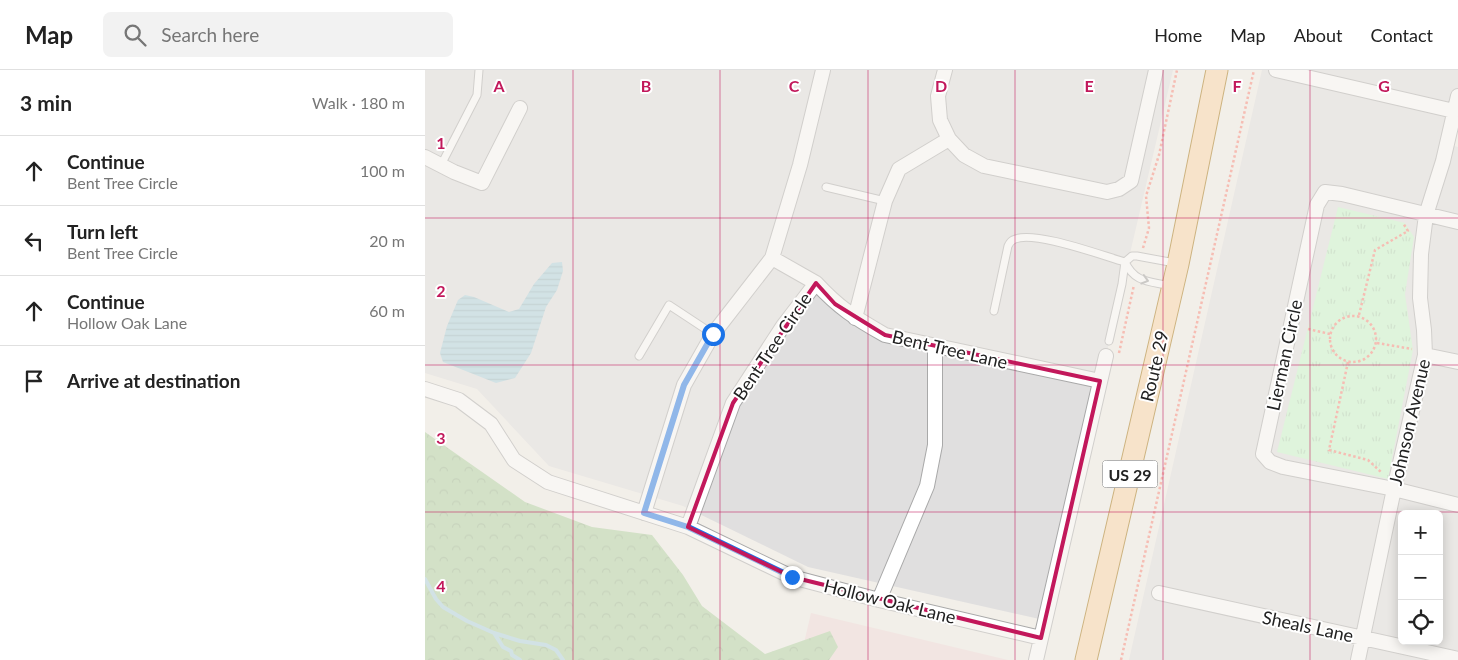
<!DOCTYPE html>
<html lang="en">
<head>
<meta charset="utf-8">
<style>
	:root { --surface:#fff; --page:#f2f2f2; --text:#222; --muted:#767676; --line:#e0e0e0 }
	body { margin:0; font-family:Lato,sans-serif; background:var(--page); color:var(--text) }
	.controls { position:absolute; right:15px; bottom:15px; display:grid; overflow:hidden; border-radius:8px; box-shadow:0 2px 12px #0003 }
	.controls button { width:45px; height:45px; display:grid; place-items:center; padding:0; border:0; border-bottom:1px solid var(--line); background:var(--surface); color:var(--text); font:25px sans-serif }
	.stop { position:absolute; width:15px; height:15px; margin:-11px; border:4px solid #1a73e8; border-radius:50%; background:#fff }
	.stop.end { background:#1a73e8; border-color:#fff; box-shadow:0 1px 5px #0008 }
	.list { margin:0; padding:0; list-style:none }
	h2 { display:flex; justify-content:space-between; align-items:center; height:65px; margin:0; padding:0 20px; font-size:21px }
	h2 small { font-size:16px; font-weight:400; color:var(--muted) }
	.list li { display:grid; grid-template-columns:32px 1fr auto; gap:15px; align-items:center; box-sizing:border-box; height:70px; padding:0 20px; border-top:1px solid var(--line) }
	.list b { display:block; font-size:19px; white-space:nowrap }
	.list p { margin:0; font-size:16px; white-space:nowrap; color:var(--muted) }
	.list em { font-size:16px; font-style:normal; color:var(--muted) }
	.icon { flex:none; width:28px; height:28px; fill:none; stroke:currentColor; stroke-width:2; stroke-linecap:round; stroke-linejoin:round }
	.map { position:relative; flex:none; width:1033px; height:590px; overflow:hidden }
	header { display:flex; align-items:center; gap:30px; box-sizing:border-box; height:70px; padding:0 25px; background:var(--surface); border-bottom:1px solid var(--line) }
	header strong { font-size:24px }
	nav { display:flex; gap:28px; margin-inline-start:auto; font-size:18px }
	.search { width:350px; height:45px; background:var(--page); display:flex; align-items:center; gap:12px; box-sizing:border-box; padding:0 18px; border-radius:8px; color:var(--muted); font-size:19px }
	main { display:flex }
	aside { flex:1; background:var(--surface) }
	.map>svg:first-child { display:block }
	.residential { fill:#e0dfdf; fill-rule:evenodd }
	.commercial { fill:#f2dad9 }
	.forest { fill:url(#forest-crowns) }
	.park { fill:url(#park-tufts) }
	.water { fill:url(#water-rules) }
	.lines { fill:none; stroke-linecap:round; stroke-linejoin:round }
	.stream { stroke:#aad3df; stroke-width:4 }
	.lane-casing { stroke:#a9a9a9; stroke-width:9 }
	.street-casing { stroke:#a9a9a9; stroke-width:16 }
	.primary-casing { stroke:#a06b00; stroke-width:23 }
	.path { stroke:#fa8072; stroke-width:2.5; stroke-dasharray:2.5 2.5; stroke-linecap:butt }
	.lane { stroke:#fff; stroke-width:7 }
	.street { stroke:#fff; stroke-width:14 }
	.primary { stroke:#fcd6a4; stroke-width:21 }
	.oneway { stroke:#9c9c9c }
	.route { stroke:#1a73e8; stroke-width:6 }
	.marked { fill:none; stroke:#c2185b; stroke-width:4; stroke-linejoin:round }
	.grid { fill:none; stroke:#c2185b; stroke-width:1; stroke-opacity:0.55 }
	.labels { text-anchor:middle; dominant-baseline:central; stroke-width:4; stroke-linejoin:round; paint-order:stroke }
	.shield { fill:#fff; stroke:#646464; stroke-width:1 }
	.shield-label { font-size:16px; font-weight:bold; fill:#222 }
	.street-label { font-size:18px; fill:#222; stroke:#fff }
	.grid-label { font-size:16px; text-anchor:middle; font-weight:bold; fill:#c2185b; stroke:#fff; stroke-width:4; stroke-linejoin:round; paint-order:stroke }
</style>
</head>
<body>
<header>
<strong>Map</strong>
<div class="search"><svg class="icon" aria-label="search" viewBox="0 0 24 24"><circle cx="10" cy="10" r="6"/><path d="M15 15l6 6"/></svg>Search here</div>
<nav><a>Home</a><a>Map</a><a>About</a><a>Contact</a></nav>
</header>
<main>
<aside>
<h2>3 min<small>Walk · 180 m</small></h2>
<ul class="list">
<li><svg class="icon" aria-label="ahead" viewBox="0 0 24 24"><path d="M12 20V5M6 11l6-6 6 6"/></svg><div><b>Continue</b><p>Bent Tree Circle</p></div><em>100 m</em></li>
<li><svg class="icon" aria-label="left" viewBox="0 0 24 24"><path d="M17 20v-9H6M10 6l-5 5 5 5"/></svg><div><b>Turn left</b><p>Bent Tree Circle</p></div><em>20 m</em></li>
<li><svg class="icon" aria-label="ahead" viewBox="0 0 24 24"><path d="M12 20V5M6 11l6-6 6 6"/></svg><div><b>Continue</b><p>Hollow Oak Lane</p></div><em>60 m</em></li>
<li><svg class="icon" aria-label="arrive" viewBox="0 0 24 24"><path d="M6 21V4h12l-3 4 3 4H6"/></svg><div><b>Arrive at destination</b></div></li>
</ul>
</aside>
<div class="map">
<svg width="1033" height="590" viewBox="0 0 1033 590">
	<defs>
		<pattern id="forest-crowns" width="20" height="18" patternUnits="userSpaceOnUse" patternTransform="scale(1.25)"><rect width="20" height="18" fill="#add19e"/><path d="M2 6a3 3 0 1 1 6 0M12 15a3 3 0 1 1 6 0" fill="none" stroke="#95b388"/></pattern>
		<pattern id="park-tufts" width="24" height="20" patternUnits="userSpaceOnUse" patternTransform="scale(1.25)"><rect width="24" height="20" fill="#c8facc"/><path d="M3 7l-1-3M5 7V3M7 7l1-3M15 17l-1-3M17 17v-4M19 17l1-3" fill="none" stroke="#acd6af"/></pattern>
		<pattern id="water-rules" width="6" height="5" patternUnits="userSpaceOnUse" patternTransform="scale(1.25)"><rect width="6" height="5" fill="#aad3df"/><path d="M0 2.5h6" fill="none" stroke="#92b5bf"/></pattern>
	</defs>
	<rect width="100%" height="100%" fill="#f2efe9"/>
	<path class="residential" d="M0,0H748L619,550L383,497L258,436L124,396L52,319L0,303Z
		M837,0H1033V20L1021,74L1033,77V590H704ZM977,444H1014V571H977Z"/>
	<path class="commercial" d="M386,543L583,590H375Z"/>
	<path class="forest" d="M0,362L100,432L167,457L227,465L258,505L277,536L340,584L405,561L413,577L404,590H0Z"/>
	<path class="park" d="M913,137L980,153L989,167L980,224L988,280L963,409L852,382Z"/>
	<path class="water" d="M137,192L138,201L132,220L121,237L106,283L90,308L71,313L18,292L15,283L22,256L33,230L40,225L49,227L84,242L94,239L109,214L127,193Z"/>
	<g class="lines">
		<path class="stream" d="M0,509L11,529L18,537L42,551L69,563L95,571L121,575L131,580L138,590
			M69,563L78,577L86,581L87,585L95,590"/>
		<g class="lane-casing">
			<path id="lane" d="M16,95L52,25L54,0
				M401,117L460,131
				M569,241L583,176C584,174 586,171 588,170C607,159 678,186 700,192C710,213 724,211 745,216
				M684,271L697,214L700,192L707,186H712L750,193
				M214,286L244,235L288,264"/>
		</g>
		<g class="street-casing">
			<path id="street" d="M520,0L513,26L515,50L524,69L539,85L559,96L682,122L694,119L706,111L731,0
				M851,0L1029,41
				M0,87L29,102L57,113L95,38
				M1033,152L917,124L900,122L892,135L838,384L845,392L858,397L969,419L1033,435
				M391,213C414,238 430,248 460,265L675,311
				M430,248L460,131L474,99L524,69
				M1000,285L1033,292
				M0,319L34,330L66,354L89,390L123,412L263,457L308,333L358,256L391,213L347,188L375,95L398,0
				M219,443L259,315L288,264L347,188
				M263,457L367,507L454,530L616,568
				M734,523L1033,589
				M454,530L502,416L510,375V276
				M611,590L681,286
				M933,590L969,419L1000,285L999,260L995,228L996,184L1001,145L1018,91L1033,26"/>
		</g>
		<g class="primary-casing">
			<path id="primary" d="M661,590L753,194L792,0"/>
		</g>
		<path class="path" d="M718,178L724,158L721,126L734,85L752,0
			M934,245L950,180L983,161L978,153
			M905 269a23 23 0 1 1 46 0a23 23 0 1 1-46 0Z
			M883,259L905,264
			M952,273L987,279
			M694,283L709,215
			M923,292L904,380L943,390L956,402
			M696,590L829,0"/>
		<use href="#lane" class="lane"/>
		<use href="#street" class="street"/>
		<use href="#primary" class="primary"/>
	</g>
	<defs><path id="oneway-chevron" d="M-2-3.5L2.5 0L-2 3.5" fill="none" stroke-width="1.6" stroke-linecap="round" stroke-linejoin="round" transform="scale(1.25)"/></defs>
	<use class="oneway" href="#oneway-chevron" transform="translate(720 210) rotate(16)"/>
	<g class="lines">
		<path class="route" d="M288,264L259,315L219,443L263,457L367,507"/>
	</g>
	<path d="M0 0H1033V590H0ZM391,213L410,234L460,265L675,311L616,568L367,507L263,457L308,333Z" fill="#f2efe9" fill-opacity=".55" fill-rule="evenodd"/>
	<path class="marked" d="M391,213L410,234L460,265L675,311L616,568L367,507L263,457L308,333Z"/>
	<path class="grid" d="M148,0V590M295,0V590M443,0V590M590,0V590M738,0V590M885,0V590M0,148H1033M0,295H1033M0,442H1033"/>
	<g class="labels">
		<rect class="shield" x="677.5" y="390.5" width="55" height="27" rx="4"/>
		<g class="shield-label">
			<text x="705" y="404">US 29</text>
		</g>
		<g class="street-label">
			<text transform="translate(347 276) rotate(-56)">Bent Tree Circle</text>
			<text transform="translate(525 279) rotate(13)">Bent Tree Lane</text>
			<text transform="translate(859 285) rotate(-78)">Lierman Circle</text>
			<text transform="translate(729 296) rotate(-77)">Route 29</text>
			<text transform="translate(984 352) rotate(-77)">Johnson Avenue</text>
			<text transform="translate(465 531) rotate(14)">Hollow Oak Lane</text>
			<text transform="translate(883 556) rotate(12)">Sheals Lane</text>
		</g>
	</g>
	<g class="grid-label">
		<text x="74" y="22">A</text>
		<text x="221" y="22">B</text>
		<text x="369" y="22">C</text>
		<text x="516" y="22">D</text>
		<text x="664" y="22">E</text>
		<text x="812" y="22">F</text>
		<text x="959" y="22">G</text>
		<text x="16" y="79">1</text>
		<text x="16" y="227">2</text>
		<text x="16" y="374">3</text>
		<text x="16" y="522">4</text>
	</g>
</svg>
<div class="controls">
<button>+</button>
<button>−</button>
<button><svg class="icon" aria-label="locate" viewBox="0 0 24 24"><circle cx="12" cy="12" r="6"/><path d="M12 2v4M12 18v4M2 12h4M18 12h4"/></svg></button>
</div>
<div class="stop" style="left:288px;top:264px"></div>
<div class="stop end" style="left:367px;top:507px"></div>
</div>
</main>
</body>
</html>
